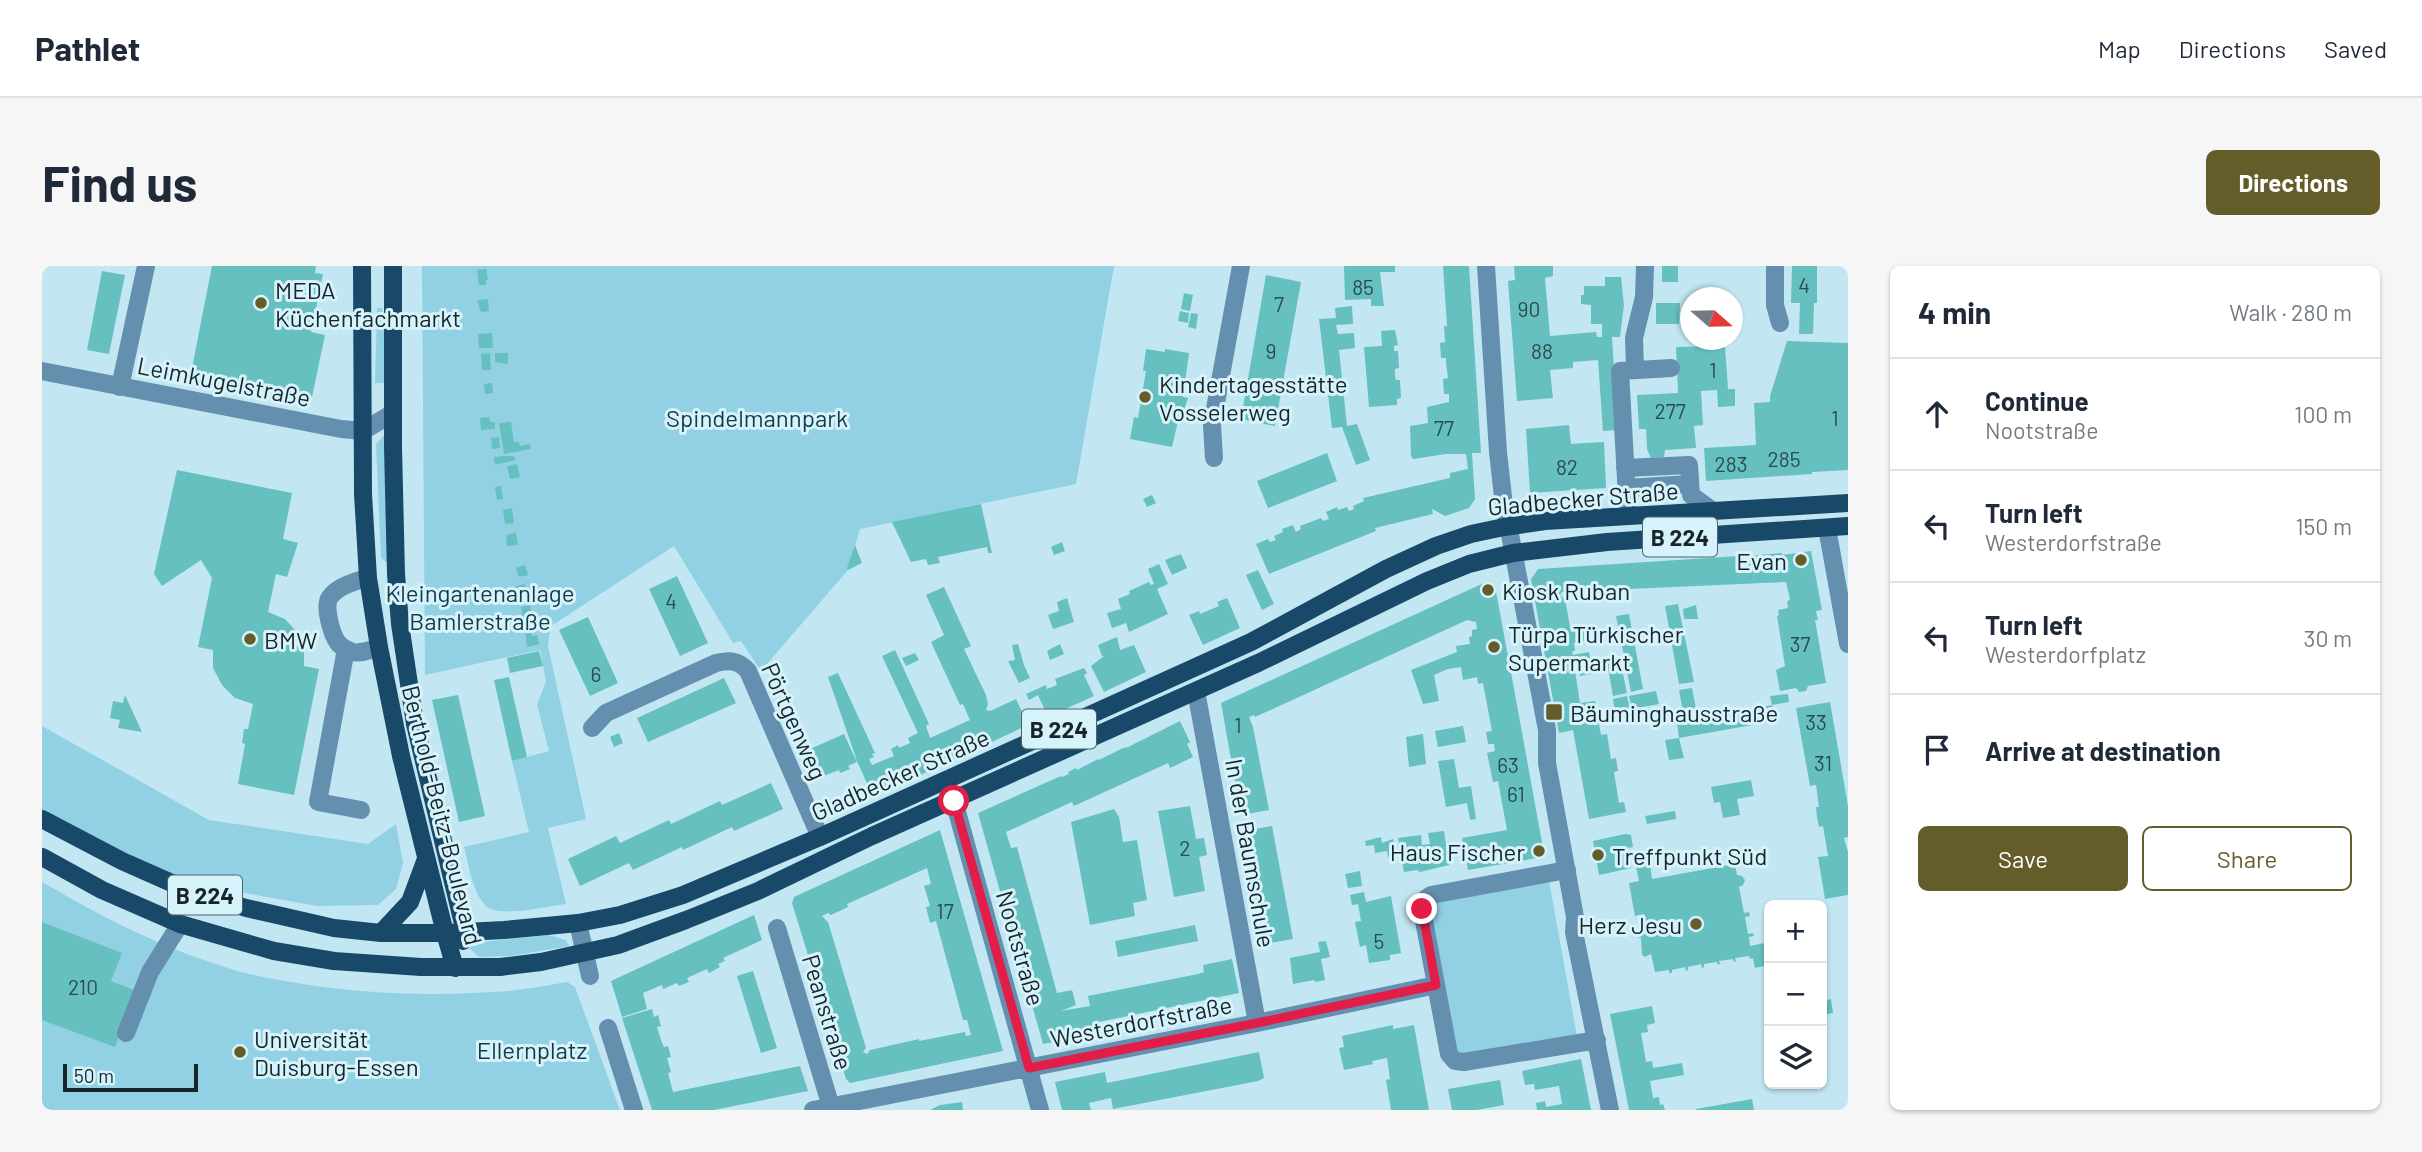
<!DOCTYPE html>
<html lang="en">
<head>
<meta charset="utf-8">
<style>
	:root { --surface:#fff; --page:#f6f6f7; --text:#1f2937; --muted:#747a83; --line:#e0e1e3; --accent:#645d29 }
	body { margin:0; font-family:Barlow,sans-serif; background:var(--page); color:var(--text) }
	.controls { position:absolute; right:21px; bottom:21px; display:grid; overflow:hidden; border-radius:10px; box-shadow:0 2px 5px #0004 }
	.controls button { width:63px; height:63px; display:grid; place-items:center; padding:0; border:0; border-bottom:2px solid var(--line); background:var(--surface); color:var(--text); font:35px sans-serif }
	.compass { position:absolute; left:1638px; top:21px; width:63px; height:63px; border-radius:50%; background:var(--surface); box-shadow:0 2px 5px #0004; rotate:110deg }
	.scale { position:absolute; left:21px; bottom:18px; width:135px; box-sizing:border-box; padding-left:7px; border:4px solid #172529; border-top:0; font-size:19px; line-height:24px; white-space:nowrap; color:#172529; -webkit-text-stroke:5px #d6f3fc; paint-order:stroke }
	.stop { position:absolute; width:21px; height:21px; margin:-16px; border:5px solid #e11d48; border-radius:50%; background:#fff }
	.stop.end { background:#e11d48; border-color:#fff; box-shadow:0 2px 7px #0008 }
	.list { margin:0; padding:0; list-style:none }
	h2 { display:flex; justify-content:space-between; align-items:center; height:91px; margin:0; padding:0 28px; font-size:30px }
	h2 small { font-size:23px; font-weight:400; color:var(--muted) }
	.list li { display:grid; grid-template-columns:46px 1fr auto; gap:21px; align-items:center; box-sizing:border-box; height:112px; padding:0 28px; border-top:2px solid var(--line) }
	.list b { display:block; font-size:26px; white-space:nowrap }
	.list p { margin:0; font-size:23px; white-space:nowrap; color:var(--muted) }
	.list em { font-size:23px; font-style:normal; color:var(--muted) }
	.actions { display:flex; gap:14px; padding:21px 28px }
	.actions a { flex:1; padding:16px 0; border:2px solid var(--accent); border-radius:10px; text-align:center; font-size:24px; color:var(--accent) }
	.actions .main { background:var(--accent); color:#fff }
	.icon { flex:none; width:38px; height:38px; fill:none; stroke:currentColor; stroke-width:2; stroke-linecap:round; stroke-linejoin:round }
	.map { position:relative; flex:none; width:1806px; height:844px; overflow:hidden; border-radius:10px }
	header { display:flex; align-items:center; gap:42px; box-sizing:border-box; height:98px; padding:0 35px; background:var(--surface); border-bottom:2px solid var(--line) }
	header strong { font-size:33px }
	nav { display:flex; gap:38px; margin-inline-start:auto; font-size:24px }
	.intro { display:flex; align-items:center; justify-content:space-between; box-sizing:border-box; height:168px; padding:0 42px }
	h1 { margin:0; font-size:49px }
	.button { padding:18px 32px; border-radius:10px; background:var(--accent); color:#fff; font-size:24px; font-weight:700 }
	main { display:flex; gap:42px; padding:0 42px }
	aside { flex:1; background:var(--surface); border-radius:10px; box-shadow:0 2px 5px #0004 }
	.map>svg:first-child { display:block }
	.green { fill:#92d1e3 }
	.building { fill:#66c0bf; fill-rule:evenodd }
	.lines { fill:none; stroke-linecap:round; stroke-linejoin:round }
	.minor { stroke:#658fae; stroke-width:18 }
	.major { stroke:#184969; stroke-width:18 }
	.route { stroke:#e11d48; stroke-width:9 }
	.poi-dot { fill:#645d29; stroke:#d6f3fc; stroke-width:2.5 }
	.labels { text-anchor:middle; dominant-baseline:central; stroke-width:6; stroke-linejoin:round; paint-order:stroke }
	.number-label { font-size:21px; fill:#2b4c4e }
	.shield { fill:#d6f3fc; stroke:#506368; stroke-width:2 }
	.shield-label { font-size:23px; font-weight:bold; fill:#172529 }
	.poi-label { font-size:24px; fill:#172529; stroke:#d6f3fc; text-anchor:start }
	.street-label { font-size:24px; fill:#172529; stroke:#d6f3fc }
	.park-label { font-size:24px; fill:#143b45; stroke:#d6f3fc }
</style>
</head>
<body>
<header>
<strong>Pathlet</strong>
<nav><a>Map</a><a>Directions</a><a>Saved</a></nav>
</header>
<div class="intro"><h1>Find us</h1><a class="button">Directions</a></div>
<main>
<div class="map">
<svg width="1806" height="844" viewBox="0 0 1806 844">
	<rect width="100%" height="100%" fill="#c2e7f2"/>
	<path class="green" d="M380,0H1072L1034,218L818,263L806,304L719,405L699,375L691,377L632,280L509,360L506,380L544,553L506,562L524,638C506,640 455,653 443,639C430,625 427,599 422,581L487,566L470,495L507,485L495,439L504,415L498,384L383,409Z
		M335,42H340L345,81V117H333Z
		M345,166L348,299L339,292L334,178Z
		M0,460L167,554L326,578L354,558L361,597L354,623L336,639L275,640L142,616L0,548Z
		M1507,615L1535,770L1422,790L1412,782L1387,643L1393,635Z
		M0,616C58,650 118,681 183,701C206,709 231,713 255,717C321,728 385,730 451,726C476,725 501,720 525,716L533,721L578,844H0Z
		M506,669L524,674L527,680L469,690L437,691L423,678Z"/>
	<path class="building" d="M170,0H274L273,7L281,8L269,66L283,69L270,131L149,107Z
		M1302,0H1353V6H1338L1342,40H1329V33L1303,34Z
		M1401,0H1427L1439,187H1430L1433,233L1427,242L1403,250L1390,243L1391,248L1333,262L1334,265L1227,308L1214,278L1226,273L1228,276L1234,274L1232,270L1241,266L1240,263L1251,259L1254,266L1259,263L1258,260L1279,252L1281,255L1287,253L1284,246L1295,241L1296,244L1305,241L1307,245L1312,243L1311,240L1322,235L1321,232L1408,212V207L1426,203L1424,188H1404L1371,193L1369,190L1368,160L1386,157L1385,141L1407,136V128H1402L1401,113L1406,112L1404,97V92H1399L1398,77L1403,76L1402,60H1405Z
		M1472,0H1511V10L1503,12L1508,70L1554,66L1555,71H1560V58H1549V39L1539,38V29H1542V20H1563V11H1579L1582,39L1578,71H1570L1576,164L1561,165L1556,94L1531,96V102L1508,104L1511,132L1475,135L1466,15L1473,14Z
		M1620,0H1636V16H1620Z
		M1750,0H1775V37H1772L1771,68H1757L1758,37H1749Z
		M444,3L446,14H444V19H437L435,4Z
		M60,5L83,9L67,88L45,84Z
		M1224,9L1259,16L1233,160L1199,153Z
		M1142,27L1151,29L1148,45L1139,43Z
		M446,33L447,45L439,46L435,34Z
		M1614,37H1638L1637,58H1614Z
		M1310,40L1311,58L1294,59L1296,68L1312,67L1313,82L1297,84L1305,160L1315,158L1328,194L1314,199L1300,161L1290,162L1277,53L1294,52L1293,42Z
		M1138,45L1147,47L1146,57L1136,55Z
		M1149,47L1156,48L1154,63L1146,61Z
		M1353,64L1356,79L1352,80V85H1356L1357,102L1353,103V110L1354,114H1358L1359,132L1355,133V139L1327,141L1322,81L1340,80L1339,65Z
		M450,67L451,82H437L436,68Z
		M1745,75L1806,77V204L1770,206V208L1664,215L1662,182L1714,179L1712,137L1728,136V130Z
		M1683,80L1686,123H1693V140L1676,141L1675,124L1659,125L1661,159L1652,160L1654,182L1623,184L1622,191L1609,192L1605,183L1604,163H1597L1595,129L1636,127L1634,81Z
		M1104,83L1123,86V83L1147,87L1141,131L1146,132L1142,144L1139,142L1130,181L1088,173L1092,151L1096,152L1104,105H1101Z
		M448,87L449,104H440L439,88Z
		M453,87H466V98L453,96Z
		M450,117L451,127L443,128L442,118Z
		M447,151L448,156H453V163L439,164L438,152Z
		M469,156L472,176H477L478,180L488,178L489,183L462,188L457,157Z
		M1527,159L1529,178L1562,176L1564,222L1488,227L1484,163Z
		M457,171L458,182L450,183L449,172Z
		M1285,187L1295,215L1226,242L1215,215Z
		M462,190H472L473,194L453,199L452,191Z
		M475,198L478,211L468,213L465,200Z
		M135,204L250,227L241,273L256,277L245,311L234,308L226,346L243,353L255,366L262,382V400L277,403L252,529L196,518L203,478L200,477L202,463H206L211,438L193,432L180,419L171,402V384L156,381L170,312L159,294L120,320L112,308Z
		M459,220L461,233L455,234L453,221Z
		M1110,229L1114,237L1105,241L1101,233Z
		M939,238L950,287H946L945,281L896,291L898,297L886,299L884,293L869,296L850,256Z
		M470,242L472,257L463,258L461,244Z
		M474,267L476,279L465,280L464,269Z
		M1020,276L1023,285L1012,289L1009,281Z
		M813,279L820,297L806,304L805,302Z
		M1769,285L1780,344L1774,345L1776,354H1773L1784,417L1766,420L1764,425L1757,426L1754,422L1738,425L1734,404L1743,400L1735,350L1737,349L1736,344L1746,342L1745,336L1748,333L1744,316L1520,326L1518,329L1523,333L1529,366L1548,362L1550,373L1532,377L1533,385H1530L1531,389L1547,386L1551,407L1538,410L1535,397L1532,398L1538,437L1553,435L1559,469L1565,468L1569,493L1574,492L1576,505L1572,506L1577,537L1582,536L1584,546L1547,553L1531,464L1517,467L1489,313L1496,303L1697,290V292H1703V290L1740,287V289Z
		M1139,288L1145,302L1130,309L1123,294Z
		M1117,298L1126,318L1115,323L1126,348L1087,366L1084,357L1070,362L1065,347L1079,343L1076,333L1088,328L1087,325L1107,316L1109,319L1112,318L1106,303Z
		M483,299L486,309L477,311L474,302Z
		M1216,304L1232,338L1220,344L1204,309Z
		M635,310L666,377L638,390L607,323Z
		M1444,316L1453,320L1477,450L1501,582L1495,592L1426,604L1420,572L1465,564L1456,515L1451,516L1445,487L1453,485L1452,478H1446L1444,466L1450,465L1441,417L1436,418L1435,411L1421,414L1419,401L1406,403L1392,409L1397,435L1381,438L1369,404L1415,386L1414,380L1428,378L1427,371L1430,370V364L1435,363L1434,356L1425,354L1213,451L1212,449L1207,451L1211,461L1227,544L1199,549L1179,437Z
		M483,318L486,330L477,333L474,320Z
		M902,321L929,380L922,383L944,429L946,438L944,444L948,445L974,433L986,459L831,531L815,495L786,411L796,407L833,487L830,488L832,491L827,493L830,499L852,490L849,483L856,479L857,482L868,477L866,472L876,467L840,390L853,384L887,458L884,460L888,472L928,454L921,438L918,439L889,376L902,369L884,329Z
		M1025,332L1032,356L1011,363L1006,349L1017,345L1015,336Z
		M1185,332L1198,362L1161,379L1147,349L1157,345L1158,348L1177,340L1175,336Z
		M1636,338L1652,416L1637,418L1623,340Z
		M488,339L490,350L481,352L479,341Z
		M1654,339L1656,353H1642L1641,343Z
		M1587,348L1601,423L1589,426L1574,350Z
		M546,351L576,417L548,430L517,364Z
		M489,363L490,370L495,369L497,378L485,381L483,364Z
		M1075,371L1078,384L1092,379L1104,406L1062,426L1049,400L1062,390H1060L1056,379Z
		M976,378L982,399L988,412L977,417L966,395L973,394L970,379Z
		M1018,378L1022,388L1008,394L1005,385Z
		M497,385L501,400L468,407L465,392Z
		M873,387L877,394L864,400L860,392Z
		M1578,394L1585,427L1571,430L1565,396Z
		M1042,402L1045,407L1042,409L1052,430L1006,451L996,429L987,434L984,428L1004,419L1005,423L1015,419L1013,413Z
		M467,411L485,491L470,495L452,414Z
		M682,412L694,437L606,476L595,452Z
		M1650,422L1655,448L1642,451L1637,424Z
		M1614,425L1617,438L1590,443L1587,430Z
		M1746,428L1747,436L1730,439L1728,430Z
		M83,429L100,466L76,462L78,454L68,452L71,435L81,437Z
		M416,429L443,550L417,556L390,434Z
		M1585,430L1588,443L1573,446L1571,433Z
		M1788,436L1806,540V571L1802,572L1806,586V629L1783,633L1776,591L1786,590L1781,560L1777,561L1775,551L1774,541H1777L1774,519L1768,520L1754,442Z
		M1730,439L1733,455L1637,472L1642,492L1627,494L1623,474L1637,472L1635,457Z
		M1138,455L1148,476L1145,478L1151,491L1128,502L1126,497L1032,540L1030,536L964,566L969,582L975,581L1015,727L1030,724L1034,739L1019,745L1048,740L1046,730L1156,708L1162,706L1161,699L1190,693L1197,727L1052,757L1054,767L1001,778L936,547L1019,510L1020,511L1027,508L1026,506L1034,502L1035,504L1056,493L1057,494L1081,482L1086,481Z
		M1421,460L1424,476L1396,481L1393,465Z
		M577,467L581,477L572,481L568,471Z
		M802,468L815,496L806,500L808,503L798,507L797,504L779,511L766,484Z
		M1381,468L1384,498L1367,501L1364,471Z
		M1412,493L1417,522L1429,520L1434,553L1428,554L1425,537L1404,541L1396,495Z
		M1709,514L1712,530L1695,533L1698,549L1681,552L1678,536L1672,537L1669,521Z
		M729,517L741,543L692,565L690,561L641,584L640,581L591,604L587,597L538,620L526,593L574,570L578,577L627,554L629,558L678,535L680,539Z
		M1148,540L1154,573L1162,572L1165,589L1157,591L1163,625L1132,631L1116,545Z
		M1072,543L1077,551L1081,576L1095,574L1105,634L1091,637L1093,650L1048,659L1029,556Z
		M1633,545L1634,553L1605,558L1603,550Z
		M1230,560L1251,673L1222,678L1201,565Z
		M898,564L961,785L808,817L804,813L750,637L752,631ZM885,602L889,618L882,620L888,640L884,641L888,657L894,655L921,754H925L929,769L924,770L923,766L877,775V773L828,784L825,788L821,786L824,782L786,656L780,650L786,647L789,649L806,641L805,638Z
		M1402,565L1407,599L1378,606L1375,604L1362,606L1356,572L1379,569L1380,579L1388,578L1386,567Z
		M1583,568L1589,569L1591,581L1585,582L1589,602L1557,609L1551,575Z
		M1339,571L1340,577L1351,573L1354,589L1346,591L1345,585L1333,587L1332,579L1324,580L1323,575Z
		M1608,598L1610,613L1693,598L1695,609L1700,610L1703,614L1701,619L1697,621L1702,647L1707,646L1708,650L1703,651L1706,668L1711,667L1712,670L1707,671L1708,680L1727,676V699L1713,702L1711,692L1708,693L1707,690L1693,692L1694,695L1692,696L1691,693L1677,695L1678,698L1676,699L1675,696L1662,698V701L1660,702L1659,698L1646,701V704L1644,705L1643,701L1630,704V707H1627V704L1613,706L1609,688L1603,691L1600,689L1599,672H1597L1596,669L1599,665L1605,666L1602,648L1593,650L1587,617L1597,615L1594,601Z
		M1318,605L1320,620L1306,622L1303,608Z
		M1322,626L1324,636L1349,630L1359,687L1348,689V694L1327,697L1324,679L1318,681L1313,656L1319,655L1316,638L1310,639L1308,629Z
		M712,649L720,674L681,692L683,695L676,698L678,701L667,707L665,703L645,712L647,716L637,720L635,717L621,723L620,719L601,727L605,743L580,751L569,715Z
		M0,656L80,687L69,715L95,725L73,781L0,754Z
		M1153,659L1156,675L1076,691L1073,675Z
		M1284,675L1288,691L1279,693L1283,714L1273,716L1272,714L1251,718L1248,692L1278,686L1276,676Z
		M711,705L735,782L719,787L695,710Z
		M1789,733L1791,747L1780,749V735Z
		M1610,740L1613,757L1605,759L1606,766L1599,767L1604,796L1610,795L1611,802L1640,797L1642,809L1608,815L1611,832L1617,831L1618,839L1621,838L1623,844H1587L1568,748Z
		M610,743L612,751L616,749L619,760L615,761L619,774L622,781L626,780L629,791L625,792L629,806L626,807L631,826L758,800L766,825L672,844H610L580,752Z
		M1351,759V763L1372,759L1387,844H1349L1344,814L1348,813L1345,792L1330,795L1331,798L1302,804L1297,782L1302,781L1300,770Z
		M1217,786L1222,812L1216,815L1071,843L1069,832L1047,837L1049,844H1020L1013,816L1063,806L1065,817Z
		M1539,793L1549,844H1495L1494,837L1503,835L1504,841L1520,838L1517,820L1493,824L1492,818L1483,819L1480,805Z
		M1458,814L1462,839L1435,844H1410L1406,823Z
		M1710,833L1712,844H1654V843Z
		M920,836L921,844H888L898,839Z"/>
	<g class="lines">
		<path class="minor" d="M1444,0L1456,186L1461,231L1505,464V497L1533,651L1532,666L1568,844
			M1733,0V39L1738,57
			M1593,104L1592,72L1602,31L1603,0
			M0,105L299,163L321,165L351,147
			M78,121L104,0
			M1172,192L1170,159L1199,0
			M1583,202L1647,199L1649,229L1671,245
			M1584,222L1648,218
			M1586,249L1578,105L1629,102
			M1785,262L1806,378
			M326,312C313,315 296,320 288,331C281,340 290,369 296,377C299,381 306,384 310,386C320,388 328,384 337,381
			M304,383L276,536L319,544
			M1154,425L1215,757
			M550,462L564,447L674,397C688,394 696,394 706,405L778,571
			M912,535L998,844
			M1525,604L1389,629L1382,634L1380,644L1407,788L1413,795L1422,796L1555,774
			M536,657L548,710
			M735,662L790,844
			M566,762L592,844
			M84,767L108,706L138,658
			M771,844L1215,757L1394,719"/>
		<path class="major" d="M320,0L321,228L326,312L337,381L359,490L403,667L413,702
			M351,0V181L354,308L358,358L373,458L423,666L421,675
			M0,553L80,595L141,622L204,642L292,662L339,667H403L462,664L536,657L578,649L641,629L778,571L1209,376L1344,303L1394,280L1429,268L1462,261L1503,255L1806,237
			M0,591L60,624L138,658L232,685L292,695L379,701H458L499,696L576,679L644,654L716,625L830,570L1216,397L1385,315L1427,298L1471,287L1565,276L1806,260
			M339,667L368,636L384,593"/>
	</g>
	<g class="lines">
		<path class="route" d="M912,535L987,802L1215,757L1394,719L1380,643"/>
	</g>
	<g class="poi-dot">
		<circle cx="219" cy="37" r="7"/>
		<circle cx="1103" cy="131" r="7"/>
		<circle cx="1759" cy="294" r="7"/>
		<circle cx="1446" cy="324" r="7"/>
		<circle cx="208" cy="373" r="7"/>
		<circle cx="1452" cy="381" r="7"/>
		<rect x="1503" y="437" width="18" height="18" rx="3.5"/>
		<circle cx="1497" cy="585" r="7"/>
		<circle cx="1556" cy="589" r="7"/>
		<circle cx="1654" cy="658" r="7"/>
		<circle cx="198" cy="786" r="7"/>
	</g>
	<g class="labels">
		<g class="number-label">
			<text x="1762" y="18">4</text>
			<text x="1321" y="20">85</text>
			<text x="1237" y="37">7</text>
			<text x="1487" y="42">90</text>
			<text x="1229" y="84">9</text>
			<text x="1500" y="84">88</text>
			<text x="1671" y="103">1</text>
			<text x="1628" y="144">277</text>
			<text x="1793" y="151">1</text>
			<text x="1402" y="161">77</text>
			<text x="1742" y="192">285</text>
			<text x="1689" y="197">283</text>
			<text x="1525" y="200">82</text>
			<text x="629" y="334">4</text>
			<text x="1758" y="377">37</text>
			<text x="554" y="407">6</text>
			<text x="1774" y="455">33</text>
			<text x="1196" y="458">1</text>
			<text x="1781" y="496">31</text>
			<text x="1466" y="498">63</text>
			<text x="1474" y="527">61</text>
			<text x="1143" y="581">2</text>
			<text x="903" y="644">17</text>
			<text x="1337" y="674">5</text>
			<text x="41" y="720">210</text>
		</g>
		<g class="shield">
			<rect x="1601" y="251.5" width="74" height="39" rx="5"/>
			<rect x="980" y="443.5" width="74" height="39" rx="5"/>
			<rect x="126" y="609.5" width="74" height="39" rx="5"/>
		</g>
		<g class="shield-label">
			<text x="1638" y="271">B 224</text>
			<text x="1017" y="463">B 224</text>
			<text x="163" y="629">B 224</text>
		</g>
		<g class="poi-label">
			<text x="233" y="23">MEDA<tspan x="233" dy="28">Küchenfachmarkt</tspan></text>
			<text x="1117" y="117">Kindertagesstätte<tspan x="1117" dy="28">Vosselerweg</tspan></text>
			<text x="1745" y="294" text-anchor="end">Evan</text>
			<text x="1460" y="324">Kiosk Ruban</text>
			<text x="1466" y="367">Türpa Türkischer<tspan x="1466" dy="28">Supermarkt</tspan></text>
			<text x="222" y="373">BMW</text>
			<text x="1528" y="446">Bäuminghausstraße</text>
			<text x="1483" y="585" text-anchor="end">Haus Fischer</text>
			<text x="1570" y="589">Treffpunkt Süd</text>
			<text x="1640" y="658" text-anchor="end">Herz Jesu</text>
			<text x="212" y="772">Universität<tspan x="212" dy="28">Duisburg-Essen</tspan></text>
		</g>
		<g class="street-label">
			<text transform="translate(182 115) rotate(11)">Leimkugelstraße</text>
			<text transform="translate(1541 232) rotate(-5)">Gladbecker Straße</text>
			<text transform="translate(753 455) rotate(66)">Pörtgenweg</text>
			<text transform="translate(858 508) rotate(-24)">Gladbecker Straße</text>
			<text transform="translate(401 549) rotate(76)">Berthold-Beitz-Boulevard</text>
			<text transform="translate(1209 587) rotate(80)">In der Baumschule</text>
			<text transform="translate(979 682) rotate(74)">Nootstraße</text>
			<text transform="translate(786 746) rotate(73)">Peanstraße</text>
			<text transform="translate(1099 755) rotate(-11)">Westerdorfstraße</text>
		</g>
		<g class="park-label">
			<text x="715" y="151">Spindelmannpark</text>
			<text x="438" y="326">Kleingartenanlage<tspan x="438" dy="28">Bamlerstraße</tspan></text>
			<text x="490" y="783">Ellernplatz</text>
		</g>
	</g>
</svg>
<div class="controls">
<button>+</button>
<button>−</button>
<button><svg class="icon" aria-label="layers" viewBox="0 0 24 24"><path d="M12 4l9 5-9 5-9-5zM3 14l9 5 9-5"/></svg></button>
</div>
<svg class="compass" viewBox="-18 -18 36 36"><path d="M0-13l5 13h-10z" fill="#e53935"/><path d="M0 13l5-13h-10z" fill="#747a83"/></svg>
<div class="scale">50 m</div>
<div class="stop" style="left:912px;top:535px"></div>
<div class="stop end" style="left:1380px;top:643px"></div>
</div>
<aside>
<h2>4 min<small>Walk · 280 m</small></h2>
<ul class="list">
<li><svg class="icon" aria-label="ahead" viewBox="0 0 24 24"><path d="M12 20V5M6 11l6-6 6 6"/></svg><div><b>Continue</b><p>Nootstraße</p></div><em>100 m</em></li>
<li><svg class="icon" aria-label="left" viewBox="0 0 24 24"><path d="M17 20v-9H6M10 6l-5 5 5 5"/></svg><div><b>Turn left</b><p>Westerdorfstraße</p></div><em>150 m</em></li>
<li><svg class="icon" aria-label="left" viewBox="0 0 24 24"><path d="M17 20v-9H6M10 6l-5 5 5 5"/></svg><div><b>Turn left</b><p>Westerdorfplatz</p></div><em>30 m</em></li>
<li><svg class="icon" aria-label="arrive" viewBox="0 0 24 24"><path d="M6 21V4h12l-3 4 3 4H6"/></svg><div><b>Arrive at destination</b></div></li>
</ul>
<div class="actions"><a class="main">Save</a><a>Share</a></div>
</aside>
</main>
</body>
</html>
